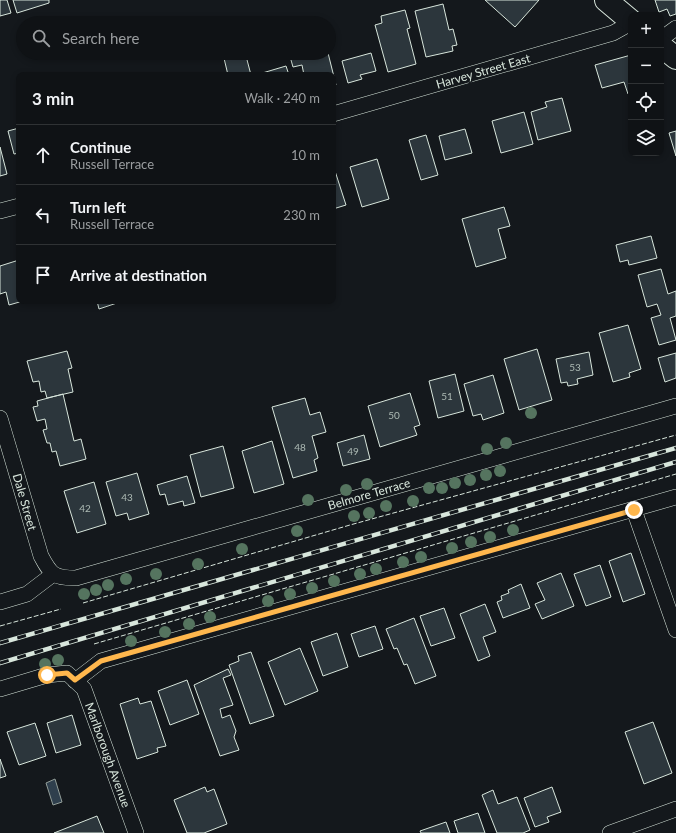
<!DOCTYPE html>
<html lang="en">
<head>
<meta charset="utf-8">
<style>
	:root { --surface:#0f1215; --page:#181b1e; --text:#f1f3f6; --muted:#9b9ea0; --line:#2f3234 }
	body { margin:0; font-family:Lato,sans-serif; background:var(--page); color:var(--text) }
	.controls { position:absolute; right:12px; top:12px; display:grid; overflow:hidden; border-radius:8px; box-shadow:0 2px 6px #0003 }
	.controls button { width:36px; height:36px; display:grid; place-items:center; padding:0; border:0; border-bottom:1px solid var(--line); background:var(--surface); color:var(--text); font:20px sans-serif }
	.stop { position:absolute; width:12px; height:12px; margin:-9px; border:3px solid #ffb74d; border-radius:50%; background:#fff }
	.stop.end { background:#ffb74d; border-color:#fff; box-shadow:0 1px 4px #0008 }
	.list { margin:0; padding:0; list-style:none }
	h2 { display:flex; justify-content:space-between; align-items:center; height:52px; margin:0; padding:0 16px; font-size:17px }
	h2 small { font-size:13px; font-weight:400; color:var(--muted) }
	.list li { display:grid; grid-template-columns:26px 1fr auto; gap:12px; align-items:center; box-sizing:border-box; height:60px; padding:0 16px; border-top:1px solid var(--line) }
	.list b { display:block; font-size:15px; white-space:nowrap }
	.list p { margin:0; font-size:13px; white-space:nowrap; color:var(--muted) }
	.list em { font-size:13px; font-style:normal; color:var(--muted) }
	.icon { flex:none; width:22px; height:22px; fill:none; stroke:currentColor; stroke-width:2; stroke-linecap:round; stroke-linejoin:round }
	.map { position:relative; flex:none; width:676px; height:833px; overflow:hidden }
	.search { position:absolute; background:var(--surface); box-shadow:0 2px 6px #0003; left:16px; top:16px; width:320px; height:44px; display:flex; align-items:center; gap:10px; box-sizing:border-box; padding:0 14px; border-radius:22px; color:var(--muted); font-size:15px }
	.panel { position:absolute; background:var(--surface); box-shadow:0 2px 6px #0003; left:16px; top:72px; width:320px; height:232px; border-radius:8px }
	.map>svg:first-child { display:block }
	.water { fill:#2f3f4d; stroke:#939e99 }
	.building { fill:#2c363c; stroke:#d8e6dc }
	.lines { fill:none; stroke-linecap:round; stroke-linejoin:round }
	.minor-casing { stroke:#d8e6dc; stroke-width:16 }
	.secondary-casing { stroke:#d8e6dc; stroke-width:24 }
	.minor { stroke:#14181c; stroke-width:15 }
	.secondary { stroke:#14181c; stroke-width:22 }
	.rail-casing { stroke:#d8e6dc; stroke-width:4.5 }
	.rail { stroke:#14181c; stroke-width:3; stroke-dasharray:9; stroke-linecap:butt }
	.fence { stroke:#d8e6dc; stroke-width:1; stroke-dasharray:5 2; stroke-linecap:butt }
	.tree { fill:#55745f }
	.route { stroke:#ffb74d; stroke-width:5 }
	.labels { text-anchor:middle; dominant-baseline:central; stroke-width:3; stroke-linejoin:round; paint-order:stroke }
	.number-label { font-size:10px; fill:#adbab4 }
	.street-label { font-size:12px; fill:#d8e6dc; stroke:#14181c }
</style>
</head>
<body>
<div class="map">
<svg width="676" height="833" viewBox="0 0 676 833">
	<rect width="100%" height="100%" fill="#14181c"/>
	<path class="water" d="M55,779L62,802L53,805L46,783Z"/>
	<path class="building" d="M0,0H7L11,13L0,16Z
		M13,0H49V3L17,13Z
		M485,0H539L515,27Z
		M655,0H676V14L670,16L667,9L659,12Z
		M443,4L449,30L453,29L457,45L452,46L453,51L426,57L415,11Z
		M405,10L410,28L407,29L416,64L388,72L375,25L382,23L381,16Z
		M235,53L236,59L246,56L251,75H228L223,54Z
		M289,53H328L336,85H333V75H304L302,65L293,67Z
		M371,53L376,71L360,75L362,79L348,83L342,61Z
		M631,55V93L628,94L624,82L602,88L595,65Z
		M286,66L289,75H259V74Z
		M562,98L571,131L538,140L531,112L547,107L545,102Z
		M524,112L533,144L501,153L492,121Z
		M19,128V153L14,154L8,131Z
		M465,129L472,153L445,160L439,136Z
		M676,131V156L669,133Z
		M426,135L438,175L421,180L409,140Z
		M0,147L7,174L0,176Z
		M377,159L389,199L362,207L350,167Z
		M335,171L346,205L333,209V172Z
		M504,207L510,226L498,229L506,258L476,267L462,219Z
		M651,236L657,258L629,265L628,260L620,262L616,245Z
		M19,260V301H23L9,305L6,292L0,294V266Z
		M661,269L668,294L676,291V316L670,318L676,340L659,345L651,318L661,315L657,304L647,307L638,275Z
		M97,301H123L99,309Z
		M628,325L641,369L629,373L630,377L613,382L599,333Z
		M537,349L552,400L519,410L504,359Z
		M67,351L72,368L68,369L73,392L47,398L45,391L41,392L39,381L33,382L27,361Z
		M589,352L593,375L577,379L578,384L568,386L567,382L561,383L556,359Z
		M676,353V378L665,382L658,358Z
		M455,374L464,411L438,418L429,381Z
		M493,375L504,413L483,420L481,414L473,416L464,384Z
		M410,393L420,425L414,427L417,435L380,447L368,406Z
		M63,394L74,441L81,439L86,459L60,466L56,451L52,452L50,443H47L43,430L47,429L45,419L37,421L33,407L38,406L37,401Z
		M305,398L310,415L320,412L326,432L312,436L318,458L314,460L317,471L293,478L272,407Z
		M364,435L370,459L343,466L337,443Z
		M272,441L284,484L254,493L242,451Z
		M223,446L234,488L201,497L190,455Z
		M137,473L149,514L129,520L127,513L116,516L106,482Z
		M187,476L195,503L184,506L183,501L168,505L165,494L160,495L157,485Z
		M94,482L106,524L77,533L64,491Z
		M631,553L645,594L623,602L609,561Z
		M600,565L611,597L586,606L574,574Z
		M561,573L574,606L542,619L535,604L545,600L537,583Z
		M521,584L530,608L503,618L497,602L502,600L501,596L509,593L508,590Z
		M485,604L496,632L483,637L490,656L478,661L460,614Z
		M444,608L455,638L431,646L420,616Z
		M414,618L436,676L415,684L407,664L404,665L397,648L394,649L386,629Z
		M375,626L383,649L359,657L351,634Z
		M337,633L348,667L323,676L311,642Z
		M300,648L318,691L285,705L268,662Z
		M251,652L274,716L250,724L229,665L239,661L238,656Z
		M228,669L231,675L223,678L233,705L220,709L222,718L230,715L236,731L234,737L239,750L220,756L194,685Z
		M187,680L199,714L170,725L158,691Z
		M138,698L140,704L151,701L166,746L157,748L158,752L137,759L120,704Z
		M72,715L81,745L56,753L47,723Z
		M653,722L672,773L644,784L625,732Z
		M35,723L46,756L19,765L7,732Z
		M0,759L6,776L0,778Z
		M205,787L207,792L214,789L227,824L204,833H187L174,800Z
		M552,787L561,812L547,817L549,822L535,827L524,798Z
		M493,790L498,804L517,797L530,830L523,833H497L482,795Z
		M478,813L485,833H458L454,821Z
		M97,816L104,833H54Z
		M446,822L450,833H421L420,831Z"/>
	<g class="lines">
		<g class="minor-casing">
			<path id="minor" d="M661,39L676,28
				M333,114L613,33L631,23
				M0,211L19,206
				M0,418L41,556C51,575 54,578 76,578L676,406
				M634,510L676,630
				M0,602L27,594L52,575
				M75,681L101,661L676,497
				M0,689L47,675L67,673L84,689L136,833
				M610,833L676,809"/>
		</g>
		<g class="secondary-casing">
			<path id="secondary" d="M606,0L631,21
				M661,46L676,58"/>
		</g>
		<use href="#minor" class="minor"/>
		<use href="#secondary" class="secondary"/>
		<g class="rail-casing">
			<path id="rail" d="M0,643L676,448
				M0,663L676,462"/>
		</g>
		<use href="#rail" class="rail"/>
		<path class="fence" d="M83,603L350,525L676,435
			M0,626L61,609
			M94,644L676,474"/>
	</g>
	<g class="tree">
		<circle cx="531" cy="413" r="6"/>
		<circle cx="506" cy="443" r="6"/>
		<circle cx="487" cy="449" r="6"/>
		<circle cx="500" cy="471" r="6"/>
		<circle cx="486" cy="475" r="6"/>
		<circle cx="470" cy="480" r="6"/>
		<circle cx="455" cy="483" r="6"/>
		<circle cx="367" cy="484" r="6"/>
		<circle cx="429" cy="488" r="6"/>
		<circle cx="442" cy="488" r="6"/>
		<circle cx="346" cy="490" r="6"/>
		<circle cx="308" cy="500" r="6"/>
		<circle cx="413" cy="501" r="6"/>
		<circle cx="386" cy="506" r="6"/>
		<circle cx="369" cy="513" r="6"/>
		<circle cx="354" cy="516" r="6"/>
		<circle cx="513" cy="530" r="6"/>
		<circle cx="297" cy="531" r="6"/>
		<circle cx="490" cy="537" r="6"/>
		<circle cx="471" cy="542" r="6"/>
		<circle cx="452" cy="548" r="6"/>
		<circle cx="242" cy="549" r="6"/>
		<circle cx="421" cy="557" r="6"/>
		<circle cx="403" cy="562" r="6"/>
		<circle cx="198" cy="564" r="6"/>
		<circle cx="376" cy="569" r="6"/>
		<circle cx="156" cy="574" r="6"/>
		<circle cx="360" cy="574" r="6"/>
		<circle cx="126" cy="579" r="6"/>
		<circle cx="334" cy="581" r="6"/>
		<circle cx="108" cy="585" r="6"/>
		<circle cx="312" cy="588" r="6"/>
		<circle cx="96" cy="590" r="6"/>
		<circle cx="84" cy="594" r="6"/>
		<circle cx="290" cy="594" r="6"/>
		<circle cx="268" cy="601" r="6"/>
		<circle cx="210" cy="617" r="6"/>
		<circle cx="189" cy="624" r="6"/>
		<circle cx="165" cy="632" r="6"/>
		<circle cx="131" cy="641" r="6"/>
		<circle cx="58" cy="660" r="6"/>
		<circle cx="45" cy="664" r="6"/>
	</g>
	<g class="lines">
		<path class="route" d="M47,675L67,673L75,680L101,661L634,510"/>
	</g>
	<g class="labels">
		<g class="number-label">
			<text x="575" y="367">53</text>
			<text x="447" y="396">51</text>
			<text x="394" y="415">50</text>
			<text x="300" y="447">48</text>
			<text x="353" y="451">49</text>
			<text x="127" y="497">43</text>
			<text x="85" y="508">42</text>
		</g>
		<g class="street-label">
			<text transform="translate(483 71) rotate(-16)">Harvey Street East</text>
			<text transform="translate(369 494) rotate(-16)">Belmore Terrace</text>
			<text transform="translate(25 502) rotate(74)">Dale Street</text>
			<text transform="translate(108 755) rotate(70)">Marlborough Avenue</text>
		</g>
	</g>
</svg>
<div class="controls">
<button>+</button>
<button>−</button>
<button><svg class="icon" aria-label="locate" viewBox="0 0 24 24"><circle cx="12" cy="12" r="6"/><path d="M12 2v4M12 18v4M2 12h4M18 12h4"/></svg></button>
<button><svg class="icon" aria-label="layers" viewBox="0 0 24 24"><path d="M12 4l9 5-9 5-9-5zM3 14l9 5 9-5"/></svg></button>
</div>
<div class="stop" style="left:47px;top:675px"></div>
<div class="stop end" style="left:634px;top:510px"></div>
<div class="search"><svg class="icon" aria-label="search" viewBox="0 0 24 24"><circle cx="10" cy="10" r="6"/><path d="M15 15l6 6"/></svg>Search here</div>
<section class="panel">
<h2>3 min<small>Walk · 240 m</small></h2>
<ul class="list">
<li><svg class="icon" aria-label="ahead" viewBox="0 0 24 24"><path d="M12 20V5M6 11l6-6 6 6"/></svg><div><b>Continue</b><p>Russell Terrace</p></div><em>10 m</em></li>
<li><svg class="icon" aria-label="left" viewBox="0 0 24 24"><path d="M17 20v-9H6M10 6l-5 5 5 5"/></svg><div><b>Turn left</b><p>Russell Terrace</p></div><em>230 m</em></li>
<li><svg class="icon" aria-label="arrive" viewBox="0 0 24 24"><path d="M6 21V4h12l-3 4 3 4H6"/></svg><div><b>Arrive at destination</b></div></li>
</ul>
</section>
</div>
</body>
</html>
